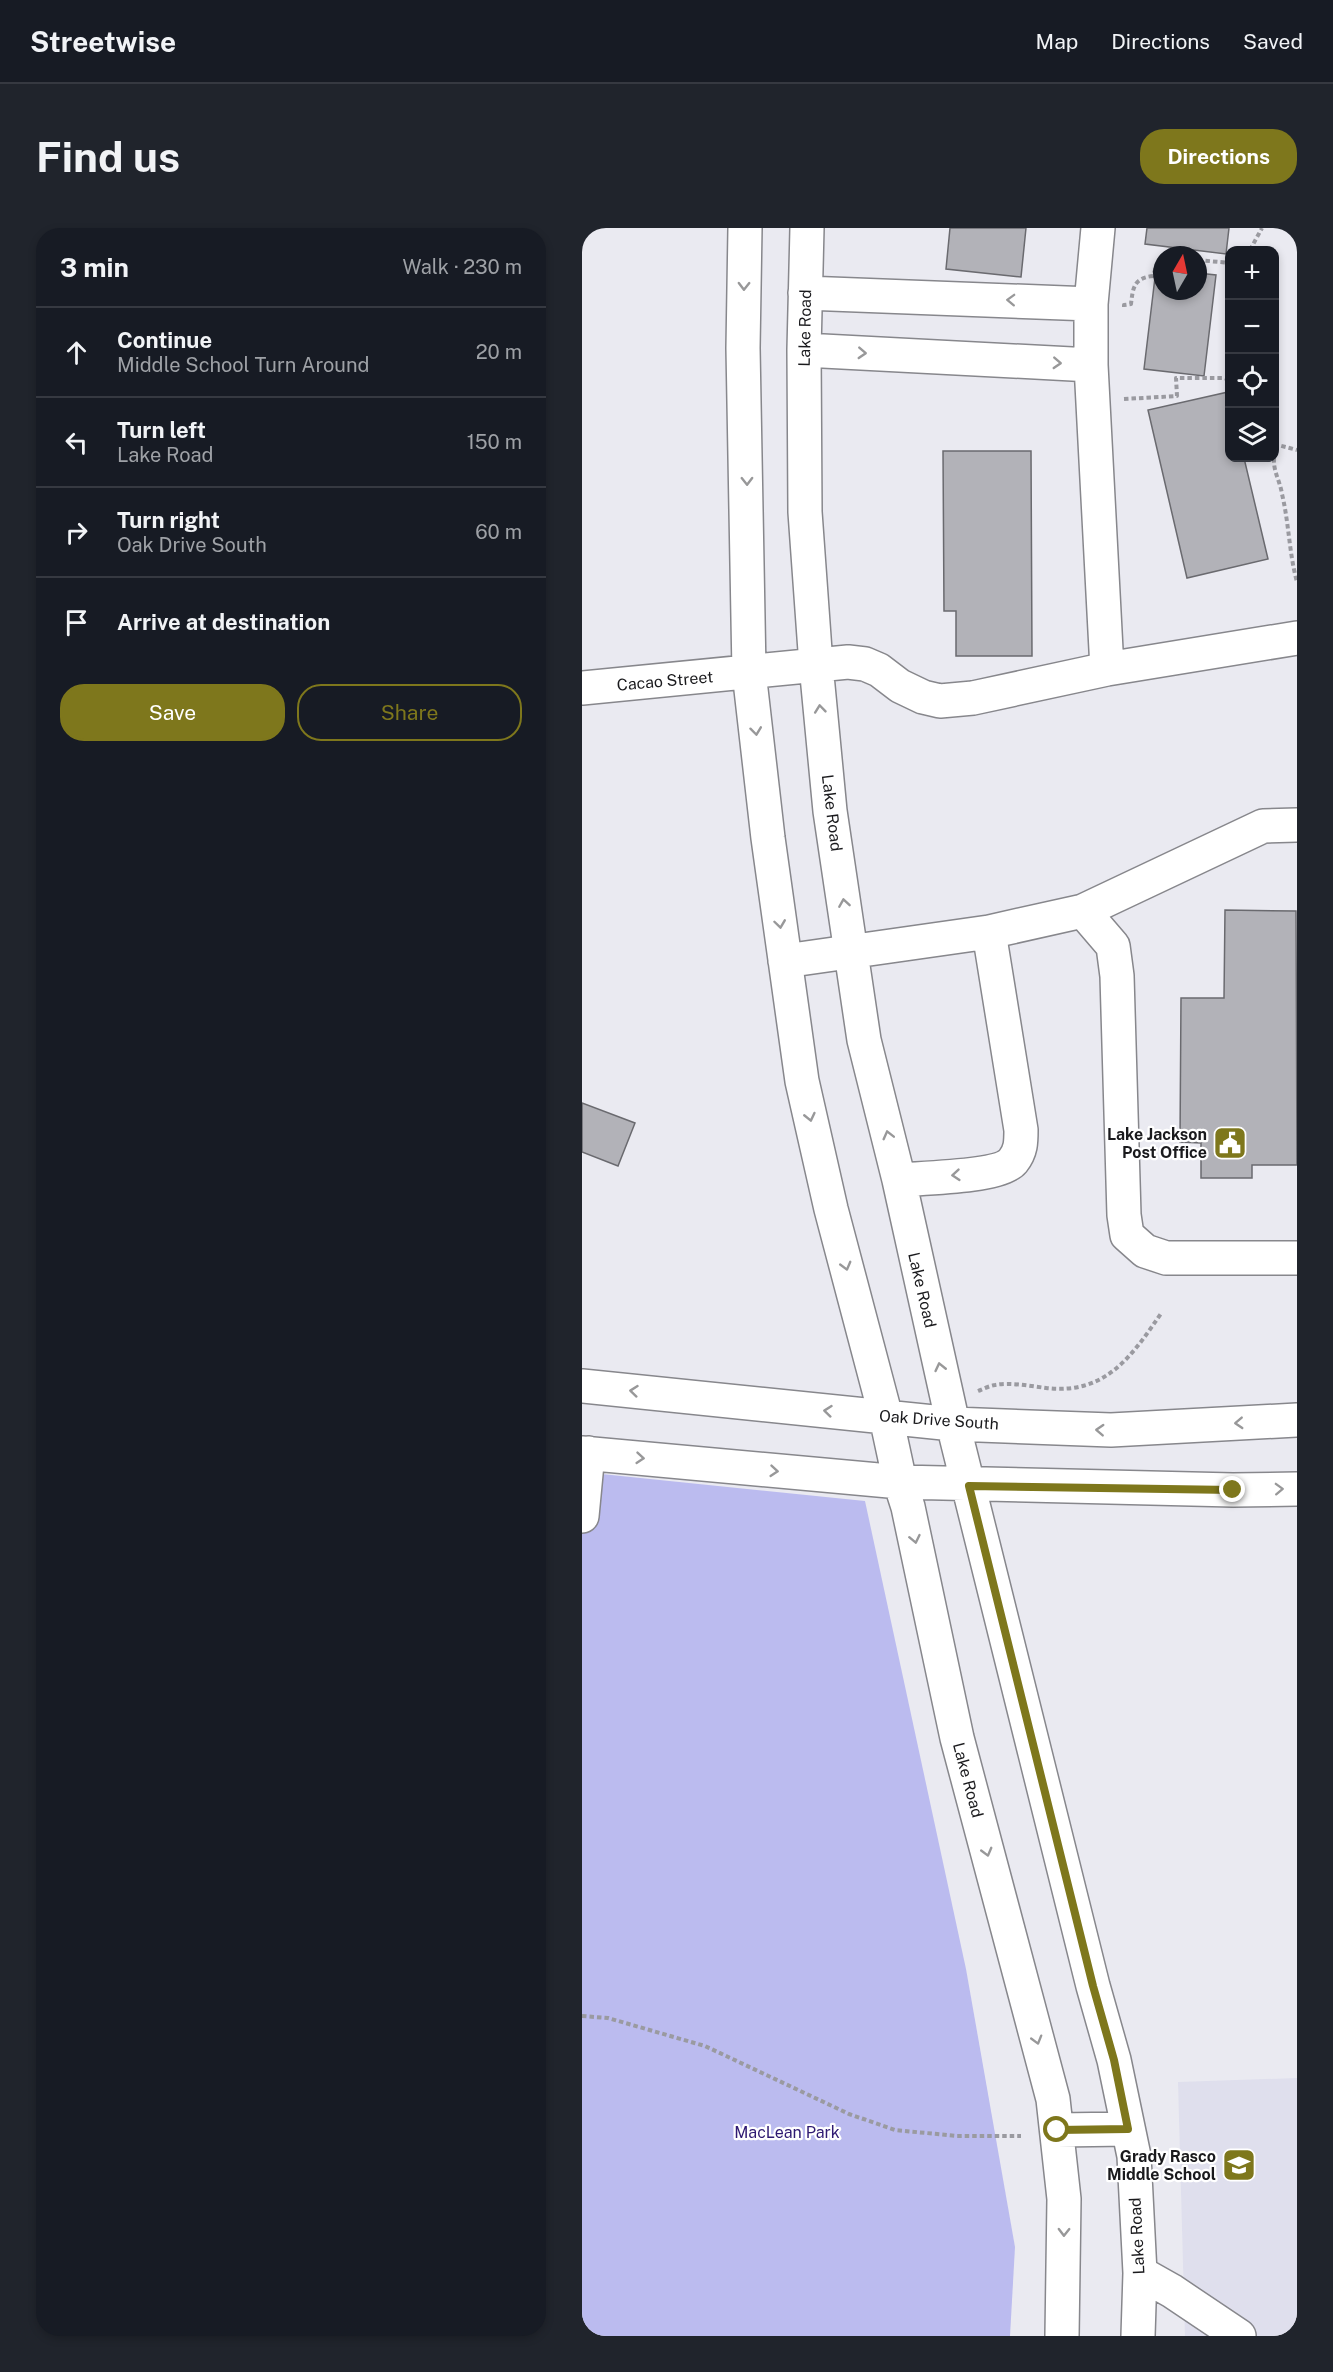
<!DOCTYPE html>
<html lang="en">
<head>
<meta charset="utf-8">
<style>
	:root { --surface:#171b24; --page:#20242c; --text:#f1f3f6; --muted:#9ea1a6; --line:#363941; --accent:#7e771c }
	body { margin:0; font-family:"Public Sans",sans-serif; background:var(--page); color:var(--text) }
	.controls { position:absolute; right:18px; top:18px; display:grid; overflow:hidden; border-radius:12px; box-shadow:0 3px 9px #0003 }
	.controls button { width:54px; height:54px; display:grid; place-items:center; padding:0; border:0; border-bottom:2px solid var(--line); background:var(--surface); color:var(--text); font:30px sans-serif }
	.compass { position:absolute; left:571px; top:18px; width:54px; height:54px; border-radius:50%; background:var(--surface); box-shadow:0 3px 9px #0003; rotate:9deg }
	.stop { position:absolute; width:18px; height:18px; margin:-14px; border:4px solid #7e771c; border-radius:50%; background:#fff }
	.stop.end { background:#7e771c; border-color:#fff; box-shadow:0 2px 6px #0008 }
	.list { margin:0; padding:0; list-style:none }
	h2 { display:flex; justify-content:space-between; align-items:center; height:78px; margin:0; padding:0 24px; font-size:26px }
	h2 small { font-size:20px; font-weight:400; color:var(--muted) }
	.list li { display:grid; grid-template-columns:39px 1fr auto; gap:18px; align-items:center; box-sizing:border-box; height:90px; padding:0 24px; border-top:2px solid var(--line) }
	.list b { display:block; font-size:22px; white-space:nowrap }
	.list p { margin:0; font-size:20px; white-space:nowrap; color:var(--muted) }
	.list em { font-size:20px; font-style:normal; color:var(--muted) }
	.actions { display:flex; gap:12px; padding:18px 24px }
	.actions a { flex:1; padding:14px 0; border:2px solid var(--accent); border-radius:24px; text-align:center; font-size:21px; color:var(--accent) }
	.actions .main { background:var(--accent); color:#fff }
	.icon { flex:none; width:33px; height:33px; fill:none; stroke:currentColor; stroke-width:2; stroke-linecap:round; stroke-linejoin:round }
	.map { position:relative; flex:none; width:715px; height:2108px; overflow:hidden; border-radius:24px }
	header { display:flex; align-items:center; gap:36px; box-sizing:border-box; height:84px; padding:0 30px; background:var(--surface); border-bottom:2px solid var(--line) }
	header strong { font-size:28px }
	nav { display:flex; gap:33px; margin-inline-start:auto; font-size:21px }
	.intro { display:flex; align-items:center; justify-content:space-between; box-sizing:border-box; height:144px; padding:0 36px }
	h1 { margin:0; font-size:42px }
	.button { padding:15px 27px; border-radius:24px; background:var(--accent); color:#fff; font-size:21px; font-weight:700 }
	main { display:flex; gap:36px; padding:0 36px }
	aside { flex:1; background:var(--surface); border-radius:24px; box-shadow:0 3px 9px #0003 }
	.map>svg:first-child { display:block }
	.built { fill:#dfdfed }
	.green { fill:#bbbbef }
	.building { fill:#b2b2b8; stroke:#6a6a6f; stroke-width:1.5 }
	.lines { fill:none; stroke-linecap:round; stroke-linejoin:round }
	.minor-casing { stroke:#87878c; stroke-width:36 }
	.path { stroke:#9a9aa0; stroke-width:4; stroke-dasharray:4.5 3; stroke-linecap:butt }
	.minor { stroke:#fff; stroke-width:33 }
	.oneway { stroke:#989899 }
	.route { stroke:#7e771c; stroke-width:8 }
	.labels { text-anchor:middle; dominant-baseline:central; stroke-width:4.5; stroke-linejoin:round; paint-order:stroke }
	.street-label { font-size:16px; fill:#1a1a1d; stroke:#fff }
	.poi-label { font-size:16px; font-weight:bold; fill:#1a1a1d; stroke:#fff; text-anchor:end }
	.park-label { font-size:16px; fill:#2e1972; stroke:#fff }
</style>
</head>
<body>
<header>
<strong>Streetwise</strong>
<nav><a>Map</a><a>Directions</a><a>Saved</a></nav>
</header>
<div class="intro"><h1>Find us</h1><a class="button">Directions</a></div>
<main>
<aside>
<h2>3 min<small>Walk · 230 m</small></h2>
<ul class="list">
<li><svg class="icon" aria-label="ahead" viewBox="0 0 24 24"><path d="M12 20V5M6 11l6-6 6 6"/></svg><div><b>Continue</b><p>Middle School Turn Around</p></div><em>20 m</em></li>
<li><svg class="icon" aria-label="left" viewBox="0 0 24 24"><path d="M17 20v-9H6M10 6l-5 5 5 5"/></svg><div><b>Turn left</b><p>Lake Road</p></div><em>150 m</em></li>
<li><svg class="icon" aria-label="right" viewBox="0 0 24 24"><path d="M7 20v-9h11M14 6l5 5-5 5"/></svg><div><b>Turn right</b><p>Oak Drive South</p></div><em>60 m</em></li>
<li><svg class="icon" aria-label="arrive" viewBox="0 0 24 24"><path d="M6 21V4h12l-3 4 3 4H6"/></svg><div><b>Arrive at destination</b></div></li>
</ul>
<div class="actions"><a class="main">Save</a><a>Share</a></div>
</aside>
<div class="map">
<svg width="715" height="2108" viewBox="0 0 715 2108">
	<rect width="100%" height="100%" fill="#eaeaf1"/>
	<path class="built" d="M715,1850V2108H603L596,1854Z"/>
	<path class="green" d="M0,1244L283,1273L384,1741L433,2019L428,2108H0Z"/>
	<path class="building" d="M368,0H444L439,49L364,41Z
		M565,0H647L644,26L563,16Z
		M574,41L580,42V63H616V45L634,47L622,148L562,141Z
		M646,164L648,230H662L686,331L605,350L566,182Z
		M361,223H449L450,428H374V383H362Z
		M643,682L714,683L715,937H670V950H619V915L598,914L599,770H642Z
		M0,875L53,895L36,938L0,924Z"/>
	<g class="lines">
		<g class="minor-casing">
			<path id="minor" d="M163,0L161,120L167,444L186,610L220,853L249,981L304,1189L318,1254L326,1279L375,1510L471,1871L482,1971L480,2108
				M225,0L222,122L223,284L234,437L248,583L282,812L317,952L371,1196L511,1758L532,1832L552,1928L558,2045L556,2108
				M516,0L509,76V137L525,441
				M223,65L509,76
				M222,122L509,137
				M0,460L266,434L283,436L297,442L318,458L341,469L358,473L391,470L525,441L715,410
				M501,683L531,718L535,748L542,987L545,1007L563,1023L584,1030H715
				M203,733L407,704L501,683L681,598L715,597
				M317,952C340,950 418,949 431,933C439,923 439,914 439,902L407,704
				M0,1158L371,1196L529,1202L715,1192
				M0,1225L318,1254L651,1262L715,1261
				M0,1288L6,1225
				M475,1902L546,1901
				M558,2045L590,2063L657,2108"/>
		</g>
		<path class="path" d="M668,22L680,0
			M616,32L648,35
			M542,79V77L549,76C551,59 552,50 571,48L577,31H580
			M542,171L595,168L594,150H642L648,152
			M692,216L715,222
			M692,230C691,243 698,253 700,266C707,295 707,325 715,354
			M396,1163C401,1161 407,1158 413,1157C428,1154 448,1158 464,1160C524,1167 550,1128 580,1084
			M0,1788L26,1790L123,1818L267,1886L313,1902L375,1908H439"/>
		<use href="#minor" class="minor"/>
	</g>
	<defs><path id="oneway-chevron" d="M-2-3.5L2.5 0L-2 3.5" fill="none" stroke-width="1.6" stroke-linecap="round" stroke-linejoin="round" transform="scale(1.5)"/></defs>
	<g class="oneway">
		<use href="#oneway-chevron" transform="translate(162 58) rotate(91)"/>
		<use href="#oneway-chevron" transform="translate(429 72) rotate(-178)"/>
		<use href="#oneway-chevron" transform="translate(280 125) rotate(3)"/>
		<use href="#oneway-chevron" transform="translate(475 135) rotate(3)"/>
		<use href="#oneway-chevron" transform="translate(165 253) rotate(89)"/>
		<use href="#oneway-chevron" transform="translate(238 481) rotate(-96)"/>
		<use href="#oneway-chevron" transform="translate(174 503) rotate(83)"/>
		<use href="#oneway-chevron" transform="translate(262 675) rotate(-99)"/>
		<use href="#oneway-chevron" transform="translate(198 696) rotate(82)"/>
		<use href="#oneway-chevron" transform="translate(228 889) rotate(77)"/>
		<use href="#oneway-chevron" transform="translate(306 907) rotate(-104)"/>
		<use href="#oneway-chevron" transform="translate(374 947) rotate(175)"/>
		<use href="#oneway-chevron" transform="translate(264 1038) rotate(75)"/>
		<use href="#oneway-chevron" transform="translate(358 1139) rotate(-103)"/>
		<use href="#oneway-chevron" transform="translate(52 1163) rotate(-174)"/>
		<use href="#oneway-chevron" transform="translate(246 1183) rotate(-174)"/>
		<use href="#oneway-chevron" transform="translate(657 1195) rotate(177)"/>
		<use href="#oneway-chevron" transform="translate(518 1202) rotate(-177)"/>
		<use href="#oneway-chevron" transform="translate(58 1230) rotate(5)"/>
		<use href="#oneway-chevron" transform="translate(192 1243) rotate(5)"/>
		<use href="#oneway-chevron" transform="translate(697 1261) rotate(-2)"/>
		<use href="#oneway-chevron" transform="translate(333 1311) rotate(78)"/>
		<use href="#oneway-chevron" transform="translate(405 1624) rotate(75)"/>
		<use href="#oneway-chevron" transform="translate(455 1812) rotate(74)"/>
		<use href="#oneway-chevron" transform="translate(482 2004) rotate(91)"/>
	</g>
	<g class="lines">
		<path class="route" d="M475,1902L546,1901L532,1832L511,1758L387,1258L651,1262"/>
	</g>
	<defs>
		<g id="civic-square" transform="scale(1.725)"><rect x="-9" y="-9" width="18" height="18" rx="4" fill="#7e771c" stroke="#fff"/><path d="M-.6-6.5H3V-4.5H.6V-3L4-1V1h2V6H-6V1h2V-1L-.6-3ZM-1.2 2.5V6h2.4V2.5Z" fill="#fff"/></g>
		<g id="school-square" transform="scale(1.725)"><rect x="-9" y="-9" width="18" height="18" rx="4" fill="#7e771c" stroke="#fff"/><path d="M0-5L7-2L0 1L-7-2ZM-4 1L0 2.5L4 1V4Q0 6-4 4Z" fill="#fff"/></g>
	</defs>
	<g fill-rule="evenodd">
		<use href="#civic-square" x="648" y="915"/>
		<use href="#school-square" x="657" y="1937"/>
	</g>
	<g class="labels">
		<g class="street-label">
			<text transform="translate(223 100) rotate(-89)">Lake Road</text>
			<text transform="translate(83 453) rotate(-5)">Cacao Street</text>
			<text transform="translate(250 585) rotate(83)">Lake Road</text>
			<text transform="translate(340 1062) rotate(77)">Lake Road</text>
			<text transform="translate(357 1192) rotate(4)">Oak Drive South</text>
			<text transform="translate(386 1552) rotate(75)">Lake Road</text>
			<text transform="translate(555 2008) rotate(-93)">Lake Road</text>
		</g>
		<g class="poi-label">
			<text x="625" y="906">Lake Jackson<tspan x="625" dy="18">Post Office</tspan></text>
			<text x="634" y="1928">Grady Rasco<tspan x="634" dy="18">Middle School</tspan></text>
		</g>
		<g class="park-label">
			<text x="205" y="1904">MacLean Park</text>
		</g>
	</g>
</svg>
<div class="controls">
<button>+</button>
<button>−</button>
<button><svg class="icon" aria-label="locate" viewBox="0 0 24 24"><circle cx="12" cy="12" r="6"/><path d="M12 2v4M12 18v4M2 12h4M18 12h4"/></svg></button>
<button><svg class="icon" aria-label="layers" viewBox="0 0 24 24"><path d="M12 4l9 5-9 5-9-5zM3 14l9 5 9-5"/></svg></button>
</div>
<svg class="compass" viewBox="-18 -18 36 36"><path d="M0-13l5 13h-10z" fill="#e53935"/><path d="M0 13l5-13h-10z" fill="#9ea1a6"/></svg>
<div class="stop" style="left:475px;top:1902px"></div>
<div class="stop end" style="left:651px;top:1262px"></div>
</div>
</main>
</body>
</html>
